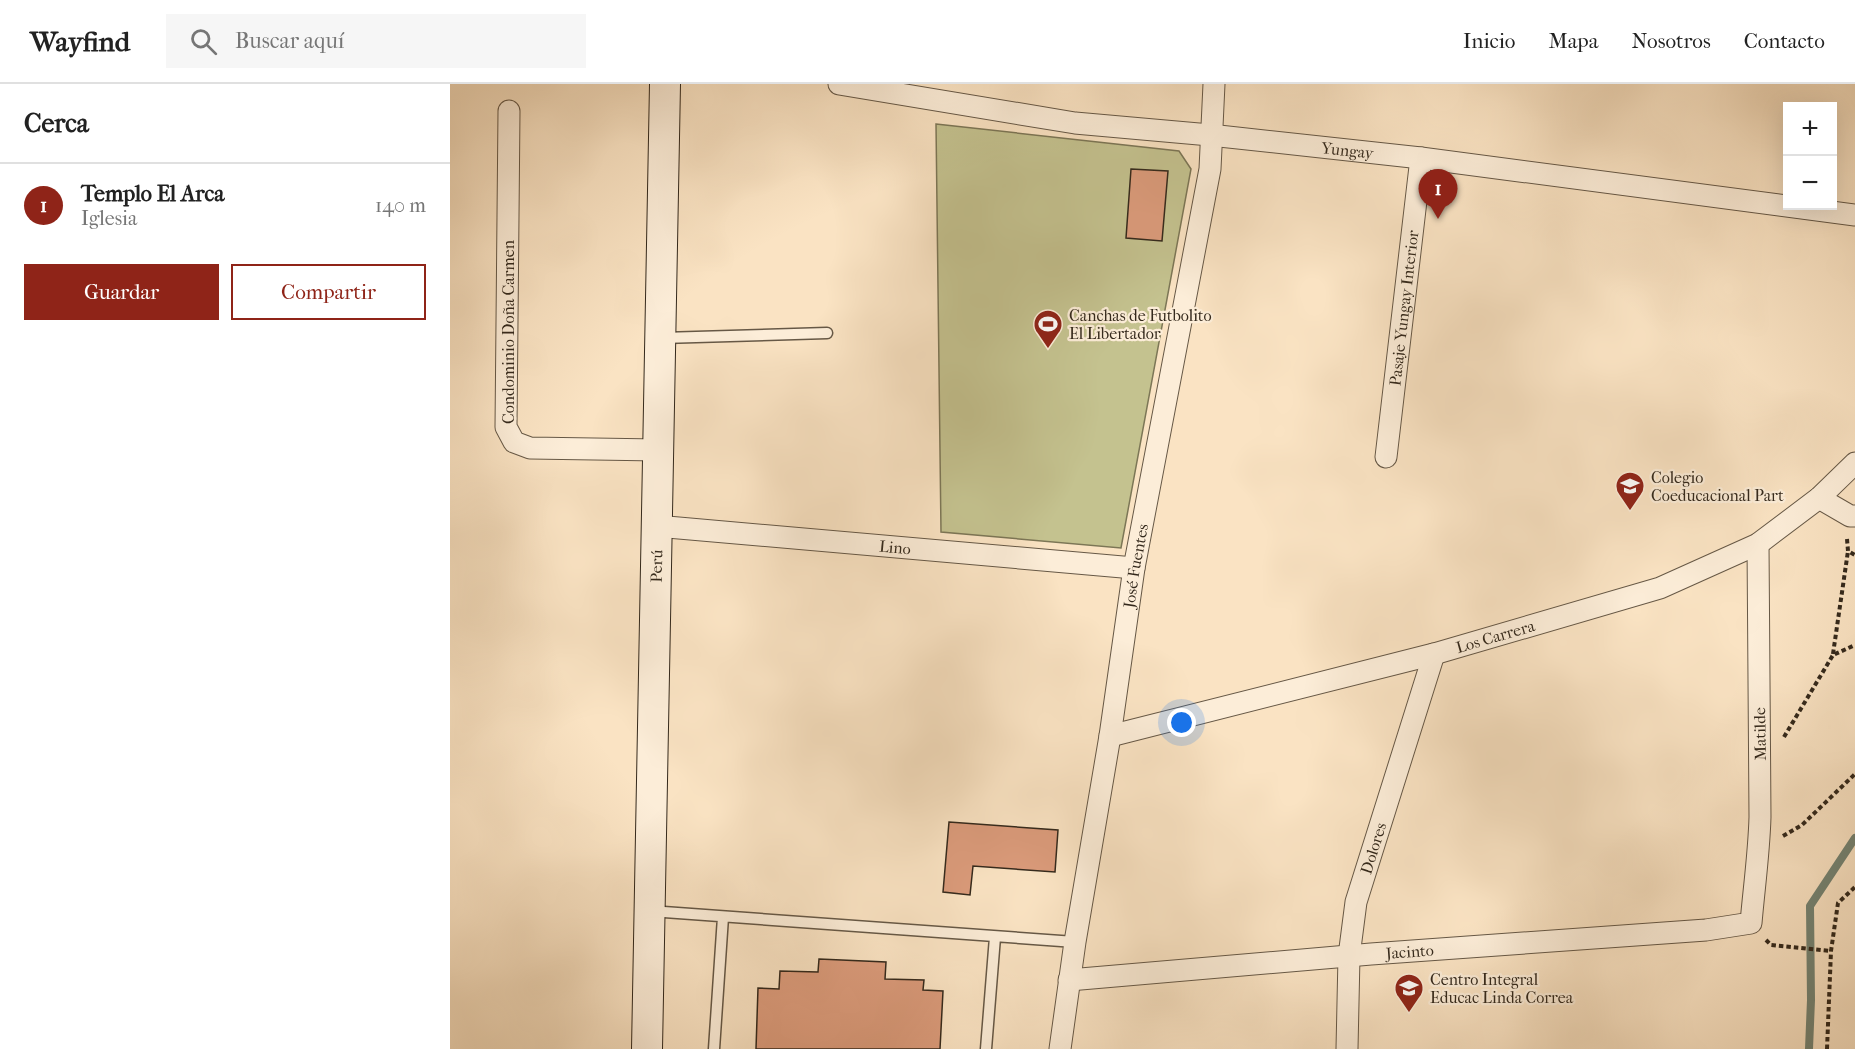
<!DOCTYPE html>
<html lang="es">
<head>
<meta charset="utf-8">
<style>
	:root { --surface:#fff; --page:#f6f6f6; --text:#222; --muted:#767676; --line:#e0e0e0; --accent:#8f2418 }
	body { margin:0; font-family:"IM FELL French Canon",serif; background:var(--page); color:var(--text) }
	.controls { position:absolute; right:18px; top:18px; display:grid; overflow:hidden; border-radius:0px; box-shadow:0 6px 24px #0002 }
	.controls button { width:54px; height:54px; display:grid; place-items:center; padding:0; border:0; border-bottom:2px solid var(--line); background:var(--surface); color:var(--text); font:30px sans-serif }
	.you { position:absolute; left:732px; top:639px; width:21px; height:21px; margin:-15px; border:4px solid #fff; border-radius:50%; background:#1a73e8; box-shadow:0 0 0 9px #1a73e833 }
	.badge { display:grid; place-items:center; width:39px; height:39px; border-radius:50%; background:var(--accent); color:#fff; font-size:20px; font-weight:700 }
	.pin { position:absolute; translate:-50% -50px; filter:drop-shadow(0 2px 3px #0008) }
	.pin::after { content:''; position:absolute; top:32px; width:21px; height:18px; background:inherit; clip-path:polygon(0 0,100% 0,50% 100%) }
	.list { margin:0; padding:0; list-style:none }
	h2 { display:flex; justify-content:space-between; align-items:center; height:78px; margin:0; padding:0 24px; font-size:26px }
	h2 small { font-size:20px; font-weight:400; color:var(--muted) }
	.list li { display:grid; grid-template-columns:39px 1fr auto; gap:18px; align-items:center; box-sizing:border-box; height:84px; padding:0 24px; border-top:2px solid var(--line) }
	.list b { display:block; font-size:22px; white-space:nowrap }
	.list p { margin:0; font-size:20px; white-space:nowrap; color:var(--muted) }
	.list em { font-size:20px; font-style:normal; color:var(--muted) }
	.actions { display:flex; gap:12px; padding:18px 24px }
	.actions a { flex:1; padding:14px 0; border:2px solid var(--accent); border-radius:0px; text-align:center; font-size:21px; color:var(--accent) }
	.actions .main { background:var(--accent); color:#fff }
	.icon { flex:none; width:33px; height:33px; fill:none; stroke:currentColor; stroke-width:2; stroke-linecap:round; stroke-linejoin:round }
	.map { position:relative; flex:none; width:1405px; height:965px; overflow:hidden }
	header { display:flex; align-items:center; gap:36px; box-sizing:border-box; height:84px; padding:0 30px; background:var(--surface); border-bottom:2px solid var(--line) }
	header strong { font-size:28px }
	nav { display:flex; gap:33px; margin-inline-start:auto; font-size:21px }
	.search { width:420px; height:54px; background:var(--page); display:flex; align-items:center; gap:15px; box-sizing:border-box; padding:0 21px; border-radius:0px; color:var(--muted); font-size:22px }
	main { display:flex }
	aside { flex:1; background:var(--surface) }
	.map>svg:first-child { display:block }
	.green { fill:#c4c28f; stroke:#7c7656; stroke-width:1.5 }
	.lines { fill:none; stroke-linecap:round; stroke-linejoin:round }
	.stream { stroke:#748373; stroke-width:8 }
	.building { fill:#db9b7b; stroke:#34291c; stroke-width:1.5 }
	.lane-casing { stroke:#665846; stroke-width:13 }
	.street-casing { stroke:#665846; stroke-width:23 }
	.secondary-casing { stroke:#34291c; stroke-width:32 }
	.path { stroke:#34291c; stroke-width:4; stroke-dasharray:4.5 3; stroke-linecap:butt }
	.lane { stroke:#fcedd8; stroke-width:10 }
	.street { stroke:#fcedd8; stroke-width:21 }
	.secondary { stroke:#fcedd8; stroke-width:30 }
	.labels { text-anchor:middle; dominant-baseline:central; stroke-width:4.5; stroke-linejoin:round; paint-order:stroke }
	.street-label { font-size:16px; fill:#34291c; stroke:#fcedd8 }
	.poi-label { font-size:16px; fill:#34291c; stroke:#fcedd8; text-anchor:start }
</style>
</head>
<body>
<header>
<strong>Wayfind</strong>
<div class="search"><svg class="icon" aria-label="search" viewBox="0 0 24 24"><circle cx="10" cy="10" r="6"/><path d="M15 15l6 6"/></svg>Buscar aquí</div>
<nav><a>Inicio</a><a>Mapa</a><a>Nosotros</a><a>Contacto</a></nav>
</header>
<main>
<aside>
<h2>Cerca<small></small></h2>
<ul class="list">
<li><span class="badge">1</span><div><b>Templo El Arca</b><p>Iglesia</p></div><em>140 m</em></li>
</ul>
<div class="actions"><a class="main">Guardar</a><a>Compartir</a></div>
</aside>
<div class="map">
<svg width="1405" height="965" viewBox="0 0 1405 965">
	<rect width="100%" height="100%" fill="#fae3c3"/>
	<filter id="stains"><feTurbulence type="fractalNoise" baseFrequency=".00333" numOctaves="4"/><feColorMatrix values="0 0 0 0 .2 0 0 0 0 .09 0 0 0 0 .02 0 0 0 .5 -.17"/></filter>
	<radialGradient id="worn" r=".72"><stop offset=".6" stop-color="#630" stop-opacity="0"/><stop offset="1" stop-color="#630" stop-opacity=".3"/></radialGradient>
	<path class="green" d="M486,40L729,67L741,85L671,464L491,448Z"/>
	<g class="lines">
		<path class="stream" d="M1359,965L1361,916L1360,822L1405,754"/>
	</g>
	<path class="building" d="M681,85L718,87L712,157L676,154Z
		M499,738L608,746L605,788L523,782L520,811L493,808Z
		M369,875L436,878L435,895L474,896L473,906L493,907L490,965H306L308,904L329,905L330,887L368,888Z"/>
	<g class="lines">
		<g class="lane-casing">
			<path id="lane" d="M212,254L377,249
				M200,827L625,858
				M264,965L273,833
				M536,965L545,853"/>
		</g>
		<g class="street-casing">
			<g id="street">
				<path id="s1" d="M389,0L625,39L760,51L971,74L1405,131"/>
				<path d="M59,27L56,343L64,358L80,364L208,366"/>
				<path id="s2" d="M936,373L971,74"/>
				<path d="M1369,414L1400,432H1405"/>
				<path id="s3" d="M206,442L684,484"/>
				<path id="s4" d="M660,652L984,570L1210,504L1308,460L1369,414L1405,379"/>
				<path id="s5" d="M619,896L921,870L1256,846L1301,839C1304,804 1309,769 1310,733L1308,460"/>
				<path id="s6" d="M610,965L625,858L660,652L684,484L760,85L764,0"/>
				<path id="s7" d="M897,965L899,872L906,818L984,570"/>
			</g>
		</g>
		<g class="secondary-casing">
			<g id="secondary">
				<path id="s8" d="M197,965L215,0"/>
			</g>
		</g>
		<path class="path" d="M1397,455L1398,467L1405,471
			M1383,570L1398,467
			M1334,653L1383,571L1405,561
			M1333,752L1352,741L1405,690
			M1316,856L1321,861L1381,867
			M1377,965L1381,867L1388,819L1405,803"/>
		<use href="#lane" class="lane"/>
		<use href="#street" class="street"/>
		<use href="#secondary" class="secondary"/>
	</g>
	<defs>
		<g id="stadium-pin" transform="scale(1.5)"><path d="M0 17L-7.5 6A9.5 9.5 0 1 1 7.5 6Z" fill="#8f2418" stroke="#fcedd8"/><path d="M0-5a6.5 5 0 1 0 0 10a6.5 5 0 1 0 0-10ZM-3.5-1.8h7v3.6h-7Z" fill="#fff"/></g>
		<g id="school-pin" transform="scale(1.5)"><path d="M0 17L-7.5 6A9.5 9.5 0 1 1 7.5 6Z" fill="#8f2418" stroke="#fcedd8"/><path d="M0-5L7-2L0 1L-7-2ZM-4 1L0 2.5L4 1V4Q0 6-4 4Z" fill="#fff"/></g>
	</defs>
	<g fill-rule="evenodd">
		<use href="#stadium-pin" x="598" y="240"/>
		<use href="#school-pin" x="1180" y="402"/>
		<use href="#school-pin" x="959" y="904"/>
	</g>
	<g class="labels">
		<g class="street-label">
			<text stroke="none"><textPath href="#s1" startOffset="513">Yungay</textPath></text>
			<text stroke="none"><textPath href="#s2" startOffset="150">Pasaje Yungay Interior</textPath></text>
			<text transform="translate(58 248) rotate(-90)">Condominio Doña Carmen</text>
			<text stroke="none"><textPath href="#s3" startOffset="240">Lino</textPath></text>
			<text stroke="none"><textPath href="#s8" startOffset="483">Perú</textPath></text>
			<text stroke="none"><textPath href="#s6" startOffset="489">José Fuentes</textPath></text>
			<text stroke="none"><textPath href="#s4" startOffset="398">Los Carrera</textPath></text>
			<text transform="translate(1310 650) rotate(-91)">Matilde</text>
			<text stroke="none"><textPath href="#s7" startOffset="204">Dolores</textPath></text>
			<text stroke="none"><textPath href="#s5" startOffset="342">Jacinto</textPath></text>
		</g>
		<g class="poi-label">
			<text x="619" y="231">Canchas de Futbolito<tspan x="619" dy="18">El Libertador</tspan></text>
			<text x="1201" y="393">Colegio<tspan x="1201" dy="18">Coeducacional Part</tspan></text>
			<text x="980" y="895">Centro Integral<tspan x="980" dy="18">Educac Linda Correa</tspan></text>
		</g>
	</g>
	<rect width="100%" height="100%" filter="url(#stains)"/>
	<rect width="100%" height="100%" fill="url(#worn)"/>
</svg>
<div class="controls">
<button>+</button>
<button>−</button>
</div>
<div class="you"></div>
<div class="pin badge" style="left:988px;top:135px">1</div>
</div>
</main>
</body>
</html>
